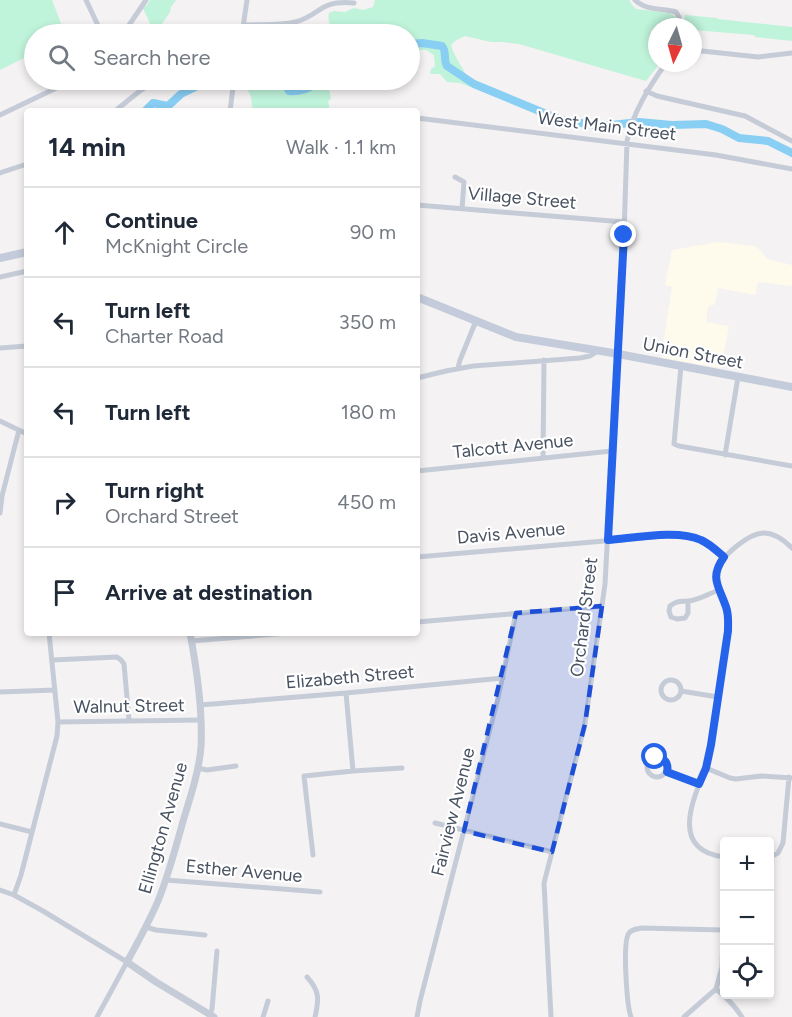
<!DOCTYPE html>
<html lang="en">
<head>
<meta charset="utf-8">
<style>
	:root { --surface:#fff; --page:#f2f2f3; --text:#1f2937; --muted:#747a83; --line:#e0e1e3 }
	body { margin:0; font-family:Figtree,sans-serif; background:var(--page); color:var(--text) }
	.controls { position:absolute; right:18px; bottom:18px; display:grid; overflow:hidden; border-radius:6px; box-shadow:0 3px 9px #0003 }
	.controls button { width:54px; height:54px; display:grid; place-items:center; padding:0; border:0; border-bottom:2px solid var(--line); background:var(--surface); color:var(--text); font:30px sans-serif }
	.compass { position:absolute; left:648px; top:18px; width:54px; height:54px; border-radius:50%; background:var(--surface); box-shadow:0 3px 9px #0003; rotate:185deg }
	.stop { position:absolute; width:18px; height:18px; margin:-14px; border:4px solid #2563eb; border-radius:50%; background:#fff }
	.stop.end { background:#2563eb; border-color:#fff; box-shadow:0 2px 6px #0008 }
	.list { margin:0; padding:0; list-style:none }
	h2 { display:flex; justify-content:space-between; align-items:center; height:78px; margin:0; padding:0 24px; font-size:26px }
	h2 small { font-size:20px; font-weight:400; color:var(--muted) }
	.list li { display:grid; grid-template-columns:39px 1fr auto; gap:18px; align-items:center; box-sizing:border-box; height:90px; padding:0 24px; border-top:2px solid var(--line) }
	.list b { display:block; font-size:22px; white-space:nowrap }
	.list p { margin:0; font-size:20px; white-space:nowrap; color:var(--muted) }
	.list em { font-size:20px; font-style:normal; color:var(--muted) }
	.icon { flex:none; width:33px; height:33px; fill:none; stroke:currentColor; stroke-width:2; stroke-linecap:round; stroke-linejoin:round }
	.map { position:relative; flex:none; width:792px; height:1017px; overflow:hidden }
	.search { position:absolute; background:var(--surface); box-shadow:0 3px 9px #0003; left:24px; top:24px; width:396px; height:66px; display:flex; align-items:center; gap:15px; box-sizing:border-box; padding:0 21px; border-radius:33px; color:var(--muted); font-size:22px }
	.panel { position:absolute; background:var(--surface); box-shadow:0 3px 9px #0003; left:24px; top:108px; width:396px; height:528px; border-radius:6px }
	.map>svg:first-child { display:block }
	.commercial { fill:#fefbec }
	.green { fill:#bff3da }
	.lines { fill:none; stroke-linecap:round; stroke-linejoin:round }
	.river { stroke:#89cef3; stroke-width:8 }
	.minor { stroke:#c5ccd7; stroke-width:5 }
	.tertiary { stroke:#c5ccd7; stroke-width:7 }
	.secondary { stroke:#c4ccdb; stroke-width:8 }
	.route { stroke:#2563eb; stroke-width:8 }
	.marked { fill:#1d4ed8; fill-opacity:0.2; stroke:#1d4ed8; stroke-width:4.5; stroke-dasharray:12 8; stroke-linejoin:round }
	.labels { text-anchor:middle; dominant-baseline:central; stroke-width:4.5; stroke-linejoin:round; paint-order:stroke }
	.street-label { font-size:18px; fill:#485261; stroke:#fff }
</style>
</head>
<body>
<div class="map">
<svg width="792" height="1017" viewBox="0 0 792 1017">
	<rect width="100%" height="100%" fill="#f4f2f2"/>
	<path class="commercial" d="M718,242L755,246L760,250L767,259L792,265V286L758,282L755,295L718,288L715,304L708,307L706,322L729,326L721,368L662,358L664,347L663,345L672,287L665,285L672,250Z"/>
	<path class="green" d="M0,0H52L65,34H34V53L0,70Z
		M150,0H176L171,7L170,12L155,34L143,8L147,5Z
		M375,0H629L632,5L636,9L669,13L676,17L674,27H657V29L651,30V35L657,40V63H660L646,81L519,44L503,42H491L465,36L455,41L451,45C454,59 466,69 468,82L494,93L498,95V97L460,83L447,82L440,74H430L431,69L435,66L434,55L426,50H410V34H330C332,27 327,20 329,13L334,11L345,12L354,8L363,10L373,7Z
		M685,15L717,18L718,19L792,27V41L755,37L754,35L693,30V27H684Z
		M240,80C253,79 262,83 274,87L278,85L284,86L281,80H288L292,87C301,87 304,84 312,81C317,79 323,80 328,80V85L331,99L328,101L330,111H253C250,96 254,94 240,84Z"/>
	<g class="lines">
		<path class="river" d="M410,44L422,43L442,46C447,51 443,59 447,66L474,84L561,120L602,126L639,122L672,125L706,124L722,129L739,138L768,141L792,153
			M266,80L284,82L289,91C302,93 312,86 324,80
			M145,111L153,103L168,106L181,94L210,80"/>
		<path class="minor" d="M86,0L102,34
			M635,0C646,11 662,8 676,12L679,17V27
			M244,25C260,24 279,26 295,22C322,15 317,0 354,3
			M123,34L146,0
			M242,34L247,0
			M693,50L758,57L792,53
			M646,91L657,96L745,116L792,141
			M115,111L141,90L158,80
			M230,111L234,80
			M0,115L73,80
			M417,118L716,155L792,169
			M0,173L27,164
			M455,177L464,182L462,209
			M417,205L624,222
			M0,277L27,271
			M0,348L27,346
			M681,366L674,444L679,446L792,466
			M458,368L460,360L476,321
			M417,378L446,371L473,366L580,358L590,356L598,351
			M0,421L27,434
			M725,455L738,377
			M543,458L544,360
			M417,471L612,451
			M0,513L2,496L19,430
			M417,557L674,535C697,536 707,543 724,557
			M688,601V613L685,618L677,619L671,617L669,611L670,606C677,600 681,602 689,601C699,600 710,593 719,590
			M417,622L602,606
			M192,641L288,633
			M52,660L117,657L121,660L124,664L129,720
			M661 690a10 10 0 1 1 20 0a10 10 0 1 1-20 0Z
			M681,691L718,697
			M0,692L55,690
			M346,693L353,771
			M200,705L346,693L503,678
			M58,722L201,720
			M647 767a10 10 0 1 1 20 0a10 10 0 1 1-20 0Z
			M197,768L207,770L236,766
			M706,768L730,778L736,779L761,776L792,778
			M667,772L699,784
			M435,823L552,852
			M0,824L32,832
			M313,855L304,776L353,771L402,768
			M724,857C670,850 692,801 706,768L728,631C728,623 729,616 726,608C723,596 714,585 716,573C718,563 725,557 732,550C754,531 769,525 792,548
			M770,857L778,853L783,843L789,777
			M166,880L320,892
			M0,890L14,895L43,911L127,962L97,1017
			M14,895L21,875L57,736L58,722L49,633
			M146,927L156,930L205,935
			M307,977C320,991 319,1000 315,1017
			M716,989C726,997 735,1006 742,1017
			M210,1015L212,1009L217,951
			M263,1017L268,1001
			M417,1017L420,1001L498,698L516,613
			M551,1017L544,883L585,724L605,584L624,235L627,141C633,112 649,87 666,63
			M631,1017C627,1006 622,942 629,933C632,929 637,929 642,928L722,930
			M684,1017L716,989L722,967L724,905"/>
		<path class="tertiary" d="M190,633C197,670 203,709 201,747C199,771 191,795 184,818C176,846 169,874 158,901C149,922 138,942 127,962L156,982L214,1017"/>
		<path class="secondary" d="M0,258L27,252
			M417,297L516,337L613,353L792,387"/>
	</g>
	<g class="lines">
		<path class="route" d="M624,235L608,540C634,538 678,529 701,540C710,544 717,551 724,557C709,578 719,586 726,607C729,615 728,623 728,631L711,745L706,768L699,784L667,772C669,763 664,757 655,757"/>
	</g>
	<path class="marked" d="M602,606L585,724L552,852L464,831L516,613Z"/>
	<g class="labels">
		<g class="street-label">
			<text transform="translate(607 126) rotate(7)">West Main Street</text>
			<text transform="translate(522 198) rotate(5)">Village Street</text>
			<text transform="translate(693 353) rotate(11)">Union Street</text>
			<text transform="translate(513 446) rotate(-6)">Talcott Avenue</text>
			<text transform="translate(511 533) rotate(-5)">Davis Avenue</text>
			<text transform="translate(584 617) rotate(-83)">Orchard Street</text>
			<text transform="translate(350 677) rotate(-5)">Elizabeth Street</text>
			<text transform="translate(129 706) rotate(-1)">Walnut Street</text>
			<text transform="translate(453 812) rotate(-76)">Fairview Avenue</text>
			<text transform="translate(163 828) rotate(-74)">Ellington Avenue</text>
			<text transform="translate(244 871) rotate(5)">Esther Avenue</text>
		</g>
	</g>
</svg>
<div class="controls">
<button>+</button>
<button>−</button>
<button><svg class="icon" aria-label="locate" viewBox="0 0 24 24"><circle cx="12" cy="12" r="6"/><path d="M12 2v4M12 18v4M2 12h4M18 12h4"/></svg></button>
</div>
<svg class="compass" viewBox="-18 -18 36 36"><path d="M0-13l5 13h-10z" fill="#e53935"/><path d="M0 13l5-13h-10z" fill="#747a83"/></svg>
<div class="stop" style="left:655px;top:757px"></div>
<div class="stop end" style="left:624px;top:235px"></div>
<div class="search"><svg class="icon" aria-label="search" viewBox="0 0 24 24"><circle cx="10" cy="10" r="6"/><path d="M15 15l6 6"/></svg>Search here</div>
<section class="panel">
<h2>14 min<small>Walk · 1.1 km</small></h2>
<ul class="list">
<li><svg class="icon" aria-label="ahead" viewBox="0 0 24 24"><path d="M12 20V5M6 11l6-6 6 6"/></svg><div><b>Continue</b><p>McKnight Circle</p></div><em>90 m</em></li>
<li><svg class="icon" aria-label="left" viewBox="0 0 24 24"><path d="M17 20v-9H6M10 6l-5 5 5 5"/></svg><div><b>Turn left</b><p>Charter Road</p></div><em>350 m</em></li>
<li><svg class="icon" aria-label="left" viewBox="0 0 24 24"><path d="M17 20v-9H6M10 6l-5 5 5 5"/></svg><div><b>Turn left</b></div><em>180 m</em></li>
<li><svg class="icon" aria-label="right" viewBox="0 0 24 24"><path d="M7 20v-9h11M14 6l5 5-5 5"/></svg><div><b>Turn right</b><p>Orchard Street</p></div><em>450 m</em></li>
<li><svg class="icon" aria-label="arrive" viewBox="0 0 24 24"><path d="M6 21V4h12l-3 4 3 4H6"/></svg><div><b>Arrive at destination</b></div></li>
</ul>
</section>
</div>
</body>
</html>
